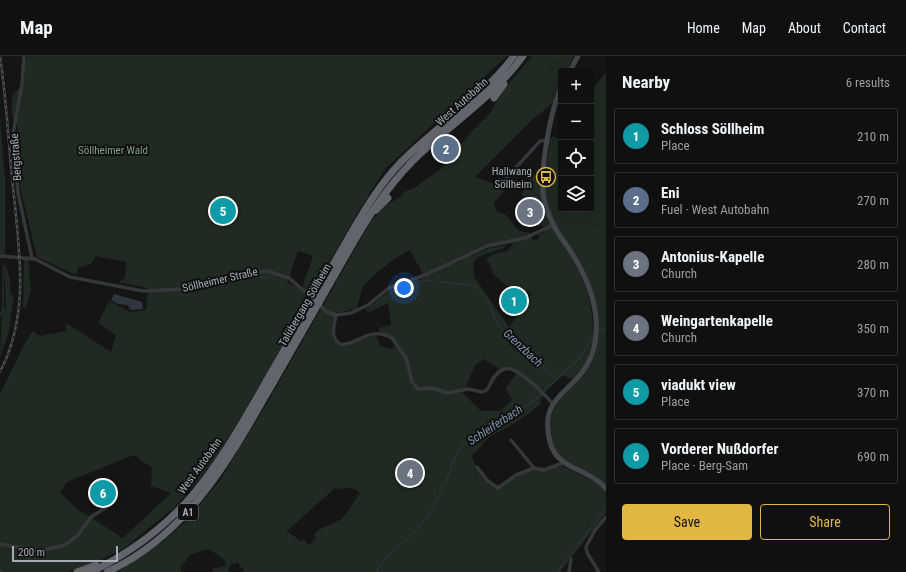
<!DOCTYPE html>
<html lang="en">
<head>
<meta charset="utf-8">
<style>
	:root { --surface:#101010; --page:#1e1e1e; --text:#f1f3f6; --muted:#9c9d9f; --line:#303030; --accent:#e1b942 }
	body { margin:0; font-family:"Roboto Condensed",sans-serif; background:var(--page); color:var(--text) }
	.controls { position:absolute; right:12px; top:12px; display:grid; overflow:hidden; border-radius:4px; box-shadow:0 4px 16px #0002 }
	.controls button { width:36px; height:36px; display:grid; place-items:center; padding:0; border:0; border-bottom:1px solid var(--line); background:var(--surface); color:var(--text); font:20px sans-serif }
	.scale { position:absolute; left:12px; bottom:10px; width:106px; box-sizing:border-box; padding-left:4px; border:2px solid #a8abb5; border-top:0; font-size:11px; line-height:14px; white-space:nowrap; color:#a8abb5; -webkit-text-stroke:3px #101011; paint-order:stroke }
	.you { position:absolute; left:404px; top:232px; width:14px; height:14px; margin:-10px; border:3px solid #fff; border-radius:50%; background:#1a73e8; box-shadow:0 0 0 6px #1a73e833 }
	.badge { display:grid; place-items:center; width:26px; height:26px; border-radius:50%; background:var(--accent); color:#fff; font-size:13px; font-weight:700 }
	.pin { position:absolute; translate:-50% -50%; border:2px solid #fff; box-shadow:0 1px 4px #0006 }
	.list { margin:0; padding:0; list-style:none }
	h2 { display:flex; justify-content:space-between; align-items:center; height:52px; margin:0; padding:0 16px; font-size:17px }
	h2 small { font-size:13px; font-weight:400; color:var(--muted) }
	.list li { display:grid; grid-template-columns:26px 1fr auto; gap:12px; align-items:center; box-sizing:border-box; height:56px; margin:0 8px 8px; padding:0 8px; border:1px solid var(--line); border-radius:4px }
	.list b { display:block; font-size:15px; white-space:nowrap }
	.list p { margin:0; font-size:13px; white-space:nowrap; color:var(--muted) }
	.list em { font-size:13px; font-style:normal; color:var(--muted) }
	.actions { display:flex; gap:8px; padding:12px 16px }
	.actions a { flex:1; padding:9px 0; border:1px solid var(--accent); border-radius:4px; text-align:center; font-size:14px; color:var(--accent) }
	.actions .main { background:var(--accent); color:#111 }
	.icon { flex:none; width:22px; height:22px; fill:none; stroke:currentColor; stroke-width:2; stroke-linecap:round; stroke-linejoin:round }
	.map { position:relative; flex:none; width:606px; height:516px; overflow:hidden }
	header { display:flex; align-items:center; gap:24px; box-sizing:border-box; height:56px; padding:0 20px; background:var(--surface); border-bottom:1px solid var(--line) }
	header strong { font-size:19px }
	nav { display:flex; gap:22px; margin-inline-start:auto; font-size:14px }
	main { display:flex }
	aside { flex:1; background:var(--surface) }
	.map>svg:first-child { display:block }
	.green { fill:#212923; fill-rule:evenodd }
	.water { fill:#2f363e }
	.lines { fill:none; stroke-linecap:round; stroke-linejoin:round }
	.stream { stroke:#2f363e; stroke-width:1 }
	.street { stroke:#36373b; stroke-width:3.5 }
	.secondary { stroke:#44454b; stroke-width:5 }
	.highway { stroke:#63646c; stroke-width:7 }
	.rail-casing { stroke:#4f5056; stroke-width:2.5 }
	.rail { stroke:#101011; stroke-width:1; stroke-dasharray:3; stroke-linecap:butt }
	.highway-bridge { stroke:#63646c; stroke-width:7 }
	.labels { text-anchor:middle; dominant-baseline:central; stroke-width:4; stroke-linejoin:round; paint-order:stroke }
	.shield { fill:#101011; stroke:#7a7c84; stroke-width:1 }
	.shield-label { font-size:10px; font-weight:bold; fill:#a8abb5 }
	.street-label { font-size:11px; fill:#a8abb5; stroke:#101011 }
	.park-label { font-size:11px; fill:#819f85; stroke:#101011 }
	.poi-label { font-size:11px; fill:#a8abb5; stroke:#101011; text-anchor:end }
	.water-label { font-size:12px; font-style:italic; fill:#8295ad; stroke:#101011 }
</style>
</head>
<body>
<header>
<strong>Map</strong>
<nav><a>Home</a><a>Map</a><a>About</a><a>Contact</a></nav>
</header>
<main>
<div class="map">
<svg width="606" height="516" viewBox="0 0 606 516">
	<rect width="100%" height="100%" fill="#151516"/>
	<path class="green" d="M27,0H507L385,113L354,163L264,322L216,402L198,425L174,452L123,493L88,510L67,516H0V338L25,287L33,275L40,280L66,275L65,269L68,268L111,296L116,279L98,267L109,245L130,256L146,254L148,232L118,226L125,222L126,206L96,200L91,208L78,212L76,219L37,201L20,130L17,69L12,59V39L24,28L23,14ZM298,195L313,200L302,232L287,227ZM134,399L152,412L151,430L171,437L123,482L76,452L60,436L67,426Z
		M532,0H574L567,15H561V26L554,46L532,64L475,121L499,130L504,135L494,147L496,155L506,159L519,175L530,177L533,184L539,183V178L545,175L542,169L538,171L535,160L536,147L528,140L526,142L522,139L532,117L545,123L550,84L553,80L561,85V153H591V78L596,75L591,69V55L593,53L591,50V35L606,16V429C602,426 599,422 594,419C581,412 565,410 556,396C552,389 550,381 550,373C549,340 581,329 593,302C606,267 592,225 573,195L569,198C586,225 593,246 593,278L595,279L586,307L574,322L571,323L563,319L543,338L544,339L540,344L542,347L520,364L488,382L471,401C478,412 486,428 498,433L518,419L535,413L543,414L562,410L595,426L602,432L606,438V457L560,516H245L238,507L231,508L228,515L229,516H214L212,513L226,510L225,504L209,493L191,498L180,512L183,516H117L162,486L186,465L220,424L266,349L371,165L388,148L399,142L404,136L414,132L441,113L472,75L490,57L505,32ZM513,187L508,195L494,198L486,203L493,214L491,216L518,240L528,235L532,239L509,271L475,222L473,209L476,203L480,200L504,192L506,189L487,193L453,208L487,192ZM410,194L425,222L393,232L366,253L368,257L388,247L391,269L379,272V277L390,280L395,285V290L391,293L380,290L376,280C371,281 365,281 360,283C355,285 351,289 346,290C327,292 332,268 335,257L356,253C359,247 360,239 362,233C366,223 400,198 410,194ZM484,303L500,313C507,309 512,311 518,315L505,333L512,344L500,355H481L463,337L475,309ZM349,432L357,434L360,437L342,463L318,474L314,479L316,482L309,489L304,483L301,485L287,475L334,433Z
		M0,61L5,123V200L0,198Z
		M24,203H28L31,233L26,252H23Z
		M5,207L10,223L11,239H14L9,275L0,302L2,252H6L4,208Z"/>
	<path class="water" d="M114,238L142,246L143,253L131,254L127,249L118,248L111,244Z"/>
	<g class="lines">
		<path class="stream" d="M242,221H272
			M439,226L473,229L478,232L490,248L495,263L506,279L525,292L556,323
			M402,229L419,225H432
			M0,261L3,251V211
			M599,276L606,272
			M544,335L580,302L592,282
			M445,428L457,397L470,382L534,345L541,338
			M376,516C386,498 403,488 417,473C428,461 436,446 443,431
			M557,516L606,453"/>
		<path class="street" d="M24,0L22,28L13,78L18,137L32,202
			M501,128L540,85L548,84
			M0,200L35,203L70,221L143,235L185,233L235,219L267,215L289,222L313,243
			M319,249L327,256L336,259L351,257L368,249L389,232L425,219L487,190L525,182L553,169
			M336,259C334,269 330,282 340,288C356,291 368,269 392,282L406,302L412,326L418,333L432,332L448,337L468,333L482,336L487,334C491,327 495,316 504,313C516,308 545,339 553,348
			M511,384L534,412
			M477,411L488,425L498,432L516,419L534,412L544,414L563,407
			M0,488L40,495L65,489L78,479L91,461L108,450L115,440
			M0,515L1,516
			M569,516L571,503
			M599,516L587,497L586,491L595,474L606,461"/>
		<path class="secondary" d="M570,15L578,0
			M561,32C550,56 541,110 543,136C544,147 548,158 553,168C557,177 564,185 569,193C583,214 594,237 596,263C597,278 596,293 588,307C573,337 538,340 550,386C557,415 590,412 606,433"/>
		<path class="highway" d="M494,42L504,28
			M376,154L388,142
			M350,179C365,153 380,128 401,106C437,70 483,41 514,0
			M356,182C375,150 394,122 421,97C455,65 496,38 523,0
			M77,516L96,509
			M91,516C185,470 217,411 267,324
			M107,516C189,478 230,402 273,327"/>
		<g class="rail-casing">
			<path id="rail" d="M0,316C32,255 18,187 12,121C8,81 6,40 0,0"/>
		</g>
		<use href="#rail" class="rail"/>
		<path class="highway-bridge" d="M267,324L350,179
			M273,327L356,182"/>
	</g>
	<defs>
		<g id="bus-ring" transform="scale(1)"><circle r="9.5" fill="#101011" stroke="#e1b942" stroke-width="1.5"/><path d="M-5-6H5V4H4V6H2V4H-2V6H-4V4H-5ZM-3.5-4V0h7V-4ZM-3.5 1.2v1.5H-2V1.2ZM2 1.2v1.5H3.5V1.2Z" fill="#e1b942"/></g>
	</defs>
	<g fill-rule="evenodd">
		<use href="#bus-ring" x="546" y="121"/>
	</g>
	<g class="labels">
		<rect class="shield" x="178" y="448" width="20" height="16" rx="3"/>
		<g class="shield-label">
			<text x="188" y="456">A1</text>
		</g>
		<g class="street-label">
			<text transform="translate(462 46) rotate(-42)">West Autobahn</text>
			<text transform="translate(16 101) rotate(-94)">Bergstraße</text>
			<text transform="translate(220 224) rotate(-13)">Söllheimer Straße</text>
			<text transform="translate(305 249) rotate(-60)">Talübergang Söllheim</text>
			<text transform="translate(200 410) rotate(-54)">West Autobahn</text>
		</g>
		<g class="park-label">
			<text x="113" y="94">Söllheimer Wald</text>
		</g>
		<g class="poi-label">
			<text x="532" y="115">Hallwang<tspan x="532" dy="13">Söllheim</tspan></text>
		</g>
		<g class="water-label">
			<text transform="translate(523 292) rotate(43)">Grenzbach</text>
			<text transform="translate(495 369) rotate(-33)">Schleiferbach</text>
		</g>
	</g>
</svg>
<div class="controls">
<button>+</button>
<button>−</button>
<button><svg class="icon" aria-label="locate" viewBox="0 0 24 24"><circle cx="12" cy="12" r="6"/><path d="M12 2v4M12 18v4M2 12h4M18 12h4"/></svg></button>
<button><svg class="icon" aria-label="layers" viewBox="0 0 24 24"><path d="M12 4l9 5-9 5-9-5zM3 14l9 5 9-5"/></svg></button>
</div>
<div class="scale">200 m</div>
<div class="you"></div>
<div class="pin badge" style="left:514px;top:245px;background:#0f9aa8">1</div>
<div class="pin badge" style="left:446px;top:93px;background:#5c6f8a">2</div>
<div class="pin badge" style="left:530px;top:156px;background:#6b7280">3</div>
<div class="pin badge" style="left:410px;top:417px;background:#6b7280">4</div>
<div class="pin badge" style="left:223px;top:155px;background:#0f9aa8">5</div>
<div class="pin badge" style="left:103px;top:437px;background:#0f9aa8">6</div>
</div>
<aside>
<h2>Nearby<small>6 results</small></h2>
<ul class="list">
<li><span class="badge" style="background:#0f9aa8">1</span><div><b>Schloss Söllheim</b><p>Place</p></div><em>210 m</em></li>
<li><span class="badge" style="background:#5c6f8a">2</span><div><b>Eni</b><p>Fuel · West Autobahn</p></div><em>270 m</em></li>
<li><span class="badge" style="background:#6b7280">3</span><div><b>Antonius-Kapelle</b><p>Church</p></div><em>280 m</em></li>
<li><span class="badge" style="background:#6b7280">4</span><div><b>Weingartenkapelle</b><p>Church</p></div><em>350 m</em></li>
<li><span class="badge" style="background:#0f9aa8">5</span><div><b>viadukt view</b><p>Place</p></div><em>370 m</em></li>
<li><span class="badge" style="background:#0f9aa8">6</span><div><b>Vorderer Nußdorfer</b><p>Place · Berg-Sam</p></div><em>690 m</em></li>
</ul>
<div class="actions"><a class="main">Save</a><a>Share</a></div>
</aside>
</main>
</body>
</html>
